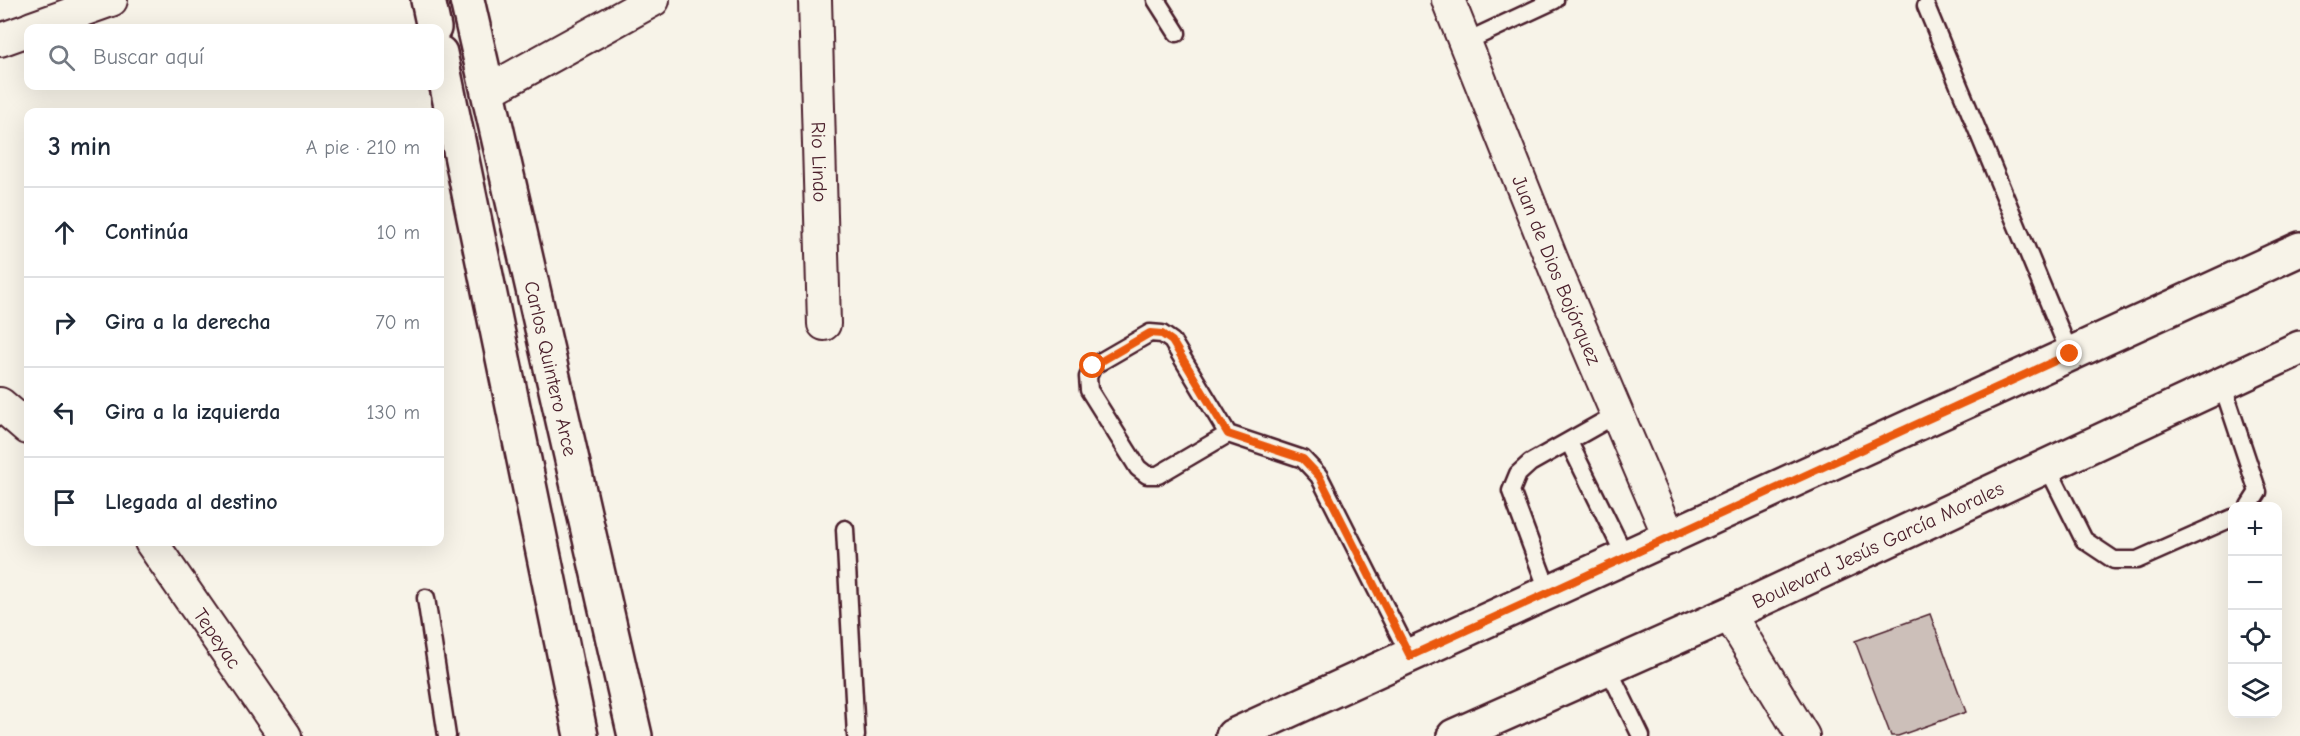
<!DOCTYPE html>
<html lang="es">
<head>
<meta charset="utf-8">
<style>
	:root { --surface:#fff; --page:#f6f6f7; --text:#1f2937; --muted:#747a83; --line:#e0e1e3 }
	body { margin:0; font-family:"Comic Neue",sans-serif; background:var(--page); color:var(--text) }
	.controls { position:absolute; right:18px; bottom:18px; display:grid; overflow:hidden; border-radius:12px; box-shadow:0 6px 24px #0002 }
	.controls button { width:54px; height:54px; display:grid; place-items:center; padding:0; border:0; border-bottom:2px solid var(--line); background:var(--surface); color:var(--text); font:30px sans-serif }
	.stop { position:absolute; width:18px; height:18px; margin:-14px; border:4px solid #ea580c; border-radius:50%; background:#fff }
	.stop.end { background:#ea580c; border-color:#fff; box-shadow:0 2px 6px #0008 }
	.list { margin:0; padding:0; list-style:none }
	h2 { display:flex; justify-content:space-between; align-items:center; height:78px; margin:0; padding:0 24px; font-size:26px }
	h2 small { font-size:20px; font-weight:400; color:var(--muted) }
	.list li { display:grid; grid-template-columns:39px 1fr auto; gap:18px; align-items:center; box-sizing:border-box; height:90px; padding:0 24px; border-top:2px solid var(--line) }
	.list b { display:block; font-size:22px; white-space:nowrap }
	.list em { font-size:20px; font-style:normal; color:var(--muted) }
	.icon { flex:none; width:33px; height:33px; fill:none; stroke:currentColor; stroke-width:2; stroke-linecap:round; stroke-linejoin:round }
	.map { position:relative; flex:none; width:2300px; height:736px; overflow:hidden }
	.search { position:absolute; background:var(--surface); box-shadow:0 6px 24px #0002; left:24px; top:24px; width:420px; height:66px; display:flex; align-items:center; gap:15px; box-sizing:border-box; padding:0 21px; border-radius:12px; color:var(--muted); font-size:22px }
	.panel { position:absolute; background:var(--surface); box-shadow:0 6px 24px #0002; left:24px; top:108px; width:420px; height:438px; border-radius:12px }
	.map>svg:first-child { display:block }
	.building { fill:#ccbfb9; stroke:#4a1f2b; stroke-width:1.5 }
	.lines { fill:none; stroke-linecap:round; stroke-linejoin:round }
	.lane-casing { stroke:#4a1f2b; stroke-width:21 }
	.street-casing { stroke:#4a1f2b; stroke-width:36 }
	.secondary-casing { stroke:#4a1f2b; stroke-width:38 }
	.primary-casing { stroke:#4a1f2b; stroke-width:38 }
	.lane { stroke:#f7f3e8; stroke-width:16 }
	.street { stroke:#f7f3e8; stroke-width:32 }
	.secondary { stroke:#f7f3e8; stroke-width:33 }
	.primary { stroke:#f7f3e8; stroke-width:33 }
	.route { stroke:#ea580c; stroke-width:8 }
	.labels { text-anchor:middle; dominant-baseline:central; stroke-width:4.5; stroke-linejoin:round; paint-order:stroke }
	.street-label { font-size:20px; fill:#4a1f2b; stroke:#f7f3e8 }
</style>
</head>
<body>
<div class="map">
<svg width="2300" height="736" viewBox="0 0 2300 736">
	<rect width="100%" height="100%" fill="#f7f3e8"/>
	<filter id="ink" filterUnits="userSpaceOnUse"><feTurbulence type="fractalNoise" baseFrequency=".0167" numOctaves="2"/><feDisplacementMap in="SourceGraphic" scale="12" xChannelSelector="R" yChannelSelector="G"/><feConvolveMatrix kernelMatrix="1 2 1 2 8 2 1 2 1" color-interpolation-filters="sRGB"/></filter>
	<g filter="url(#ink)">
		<path class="building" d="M1930,614L1966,712L1898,736H1891L1855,641Z"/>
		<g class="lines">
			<g class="lane-casing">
				<path id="lane" d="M1156,0L1177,33
					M1926,6L2070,354
					M1465,42L1555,0
					M2222,384L2258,492L2249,506
					M1228,434L1158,475H1147L1138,468L1089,390L1088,377L1093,366L1150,333L1162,334L1172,341L1228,434L1303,459L1319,476L1410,656
					M1569,442L1626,558
					M2047,466L2084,540L2114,560H2137L2232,518
					M845,529L856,736
					M1549,593L1511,491L1518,474L1530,463L1617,414
					M426,598L447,736
					M1607,666L1641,736"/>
			</g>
			<g class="street-casing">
				<g id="street">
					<path id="s1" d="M815,0L824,324"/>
					<path id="s2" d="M1448,0L1557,273L1670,538"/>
					<path d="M32,28L111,0"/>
					<path d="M0,40L28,30"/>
					<path d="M488,91L653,0"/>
					<path d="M0,404L28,428"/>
					<path id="s3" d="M151,542L285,736"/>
					<path d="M1729,614L1803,736"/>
				</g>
			</g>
			<g class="secondary-casing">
				<g id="secondary">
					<path d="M428,0L434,28"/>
					<path id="s4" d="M467,0L635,736"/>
					<path d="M440,53L581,736"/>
				</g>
			</g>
			<g class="primary-casing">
				<g id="primary">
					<path d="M1233,736L2300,249"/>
					<path id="s5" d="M1454,736L1729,614L2300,348"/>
				</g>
			</g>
			<use href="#lane" class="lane"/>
			<use href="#street" class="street"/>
			<use href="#secondary" class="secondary"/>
			<use href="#primary" class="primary"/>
		</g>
	</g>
	<g class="lines" filter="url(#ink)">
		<path class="route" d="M1093,366L1150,333L1162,334L1172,341L1228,434L1303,459L1319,476L1410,656L2070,354"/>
	</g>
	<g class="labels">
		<g class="street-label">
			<text stroke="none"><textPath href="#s1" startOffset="162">Rio Lindo</textPath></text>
			<text stroke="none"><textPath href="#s2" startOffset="291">Juan de Dios Bojórquez</textPath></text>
			<text stroke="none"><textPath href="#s4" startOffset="378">Carlos Quintero Arce</textPath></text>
			<text stroke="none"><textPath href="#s5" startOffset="465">Boulevard Jesús García Morales</textPath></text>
			<text stroke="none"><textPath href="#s3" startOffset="117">Tepeyac</textPath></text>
		</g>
	</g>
</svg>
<div class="controls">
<button>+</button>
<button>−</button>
<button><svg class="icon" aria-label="locate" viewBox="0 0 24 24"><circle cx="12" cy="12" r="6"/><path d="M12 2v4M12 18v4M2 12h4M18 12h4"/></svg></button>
<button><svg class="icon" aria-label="layers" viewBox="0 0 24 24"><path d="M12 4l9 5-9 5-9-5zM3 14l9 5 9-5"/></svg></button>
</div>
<div class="stop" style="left:1093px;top:366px"></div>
<div class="stop end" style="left:2070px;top:354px"></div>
<div class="search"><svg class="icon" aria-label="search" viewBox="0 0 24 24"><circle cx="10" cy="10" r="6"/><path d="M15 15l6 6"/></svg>Buscar aquí</div>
<section class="panel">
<h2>3 min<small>A pie · 210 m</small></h2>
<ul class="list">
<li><svg class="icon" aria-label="ahead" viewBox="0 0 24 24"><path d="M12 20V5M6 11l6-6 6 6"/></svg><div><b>Continúa</b></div><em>10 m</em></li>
<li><svg class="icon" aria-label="right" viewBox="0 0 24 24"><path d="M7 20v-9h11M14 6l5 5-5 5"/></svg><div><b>Gira a la derecha</b></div><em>70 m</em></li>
<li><svg class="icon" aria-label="left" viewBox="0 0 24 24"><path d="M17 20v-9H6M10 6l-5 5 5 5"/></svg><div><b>Gira a la izquierda</b></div><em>130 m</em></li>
<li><svg class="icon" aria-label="arrive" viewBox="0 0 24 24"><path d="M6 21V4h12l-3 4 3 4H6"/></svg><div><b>Llegada al destino</b></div></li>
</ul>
</section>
</div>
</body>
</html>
